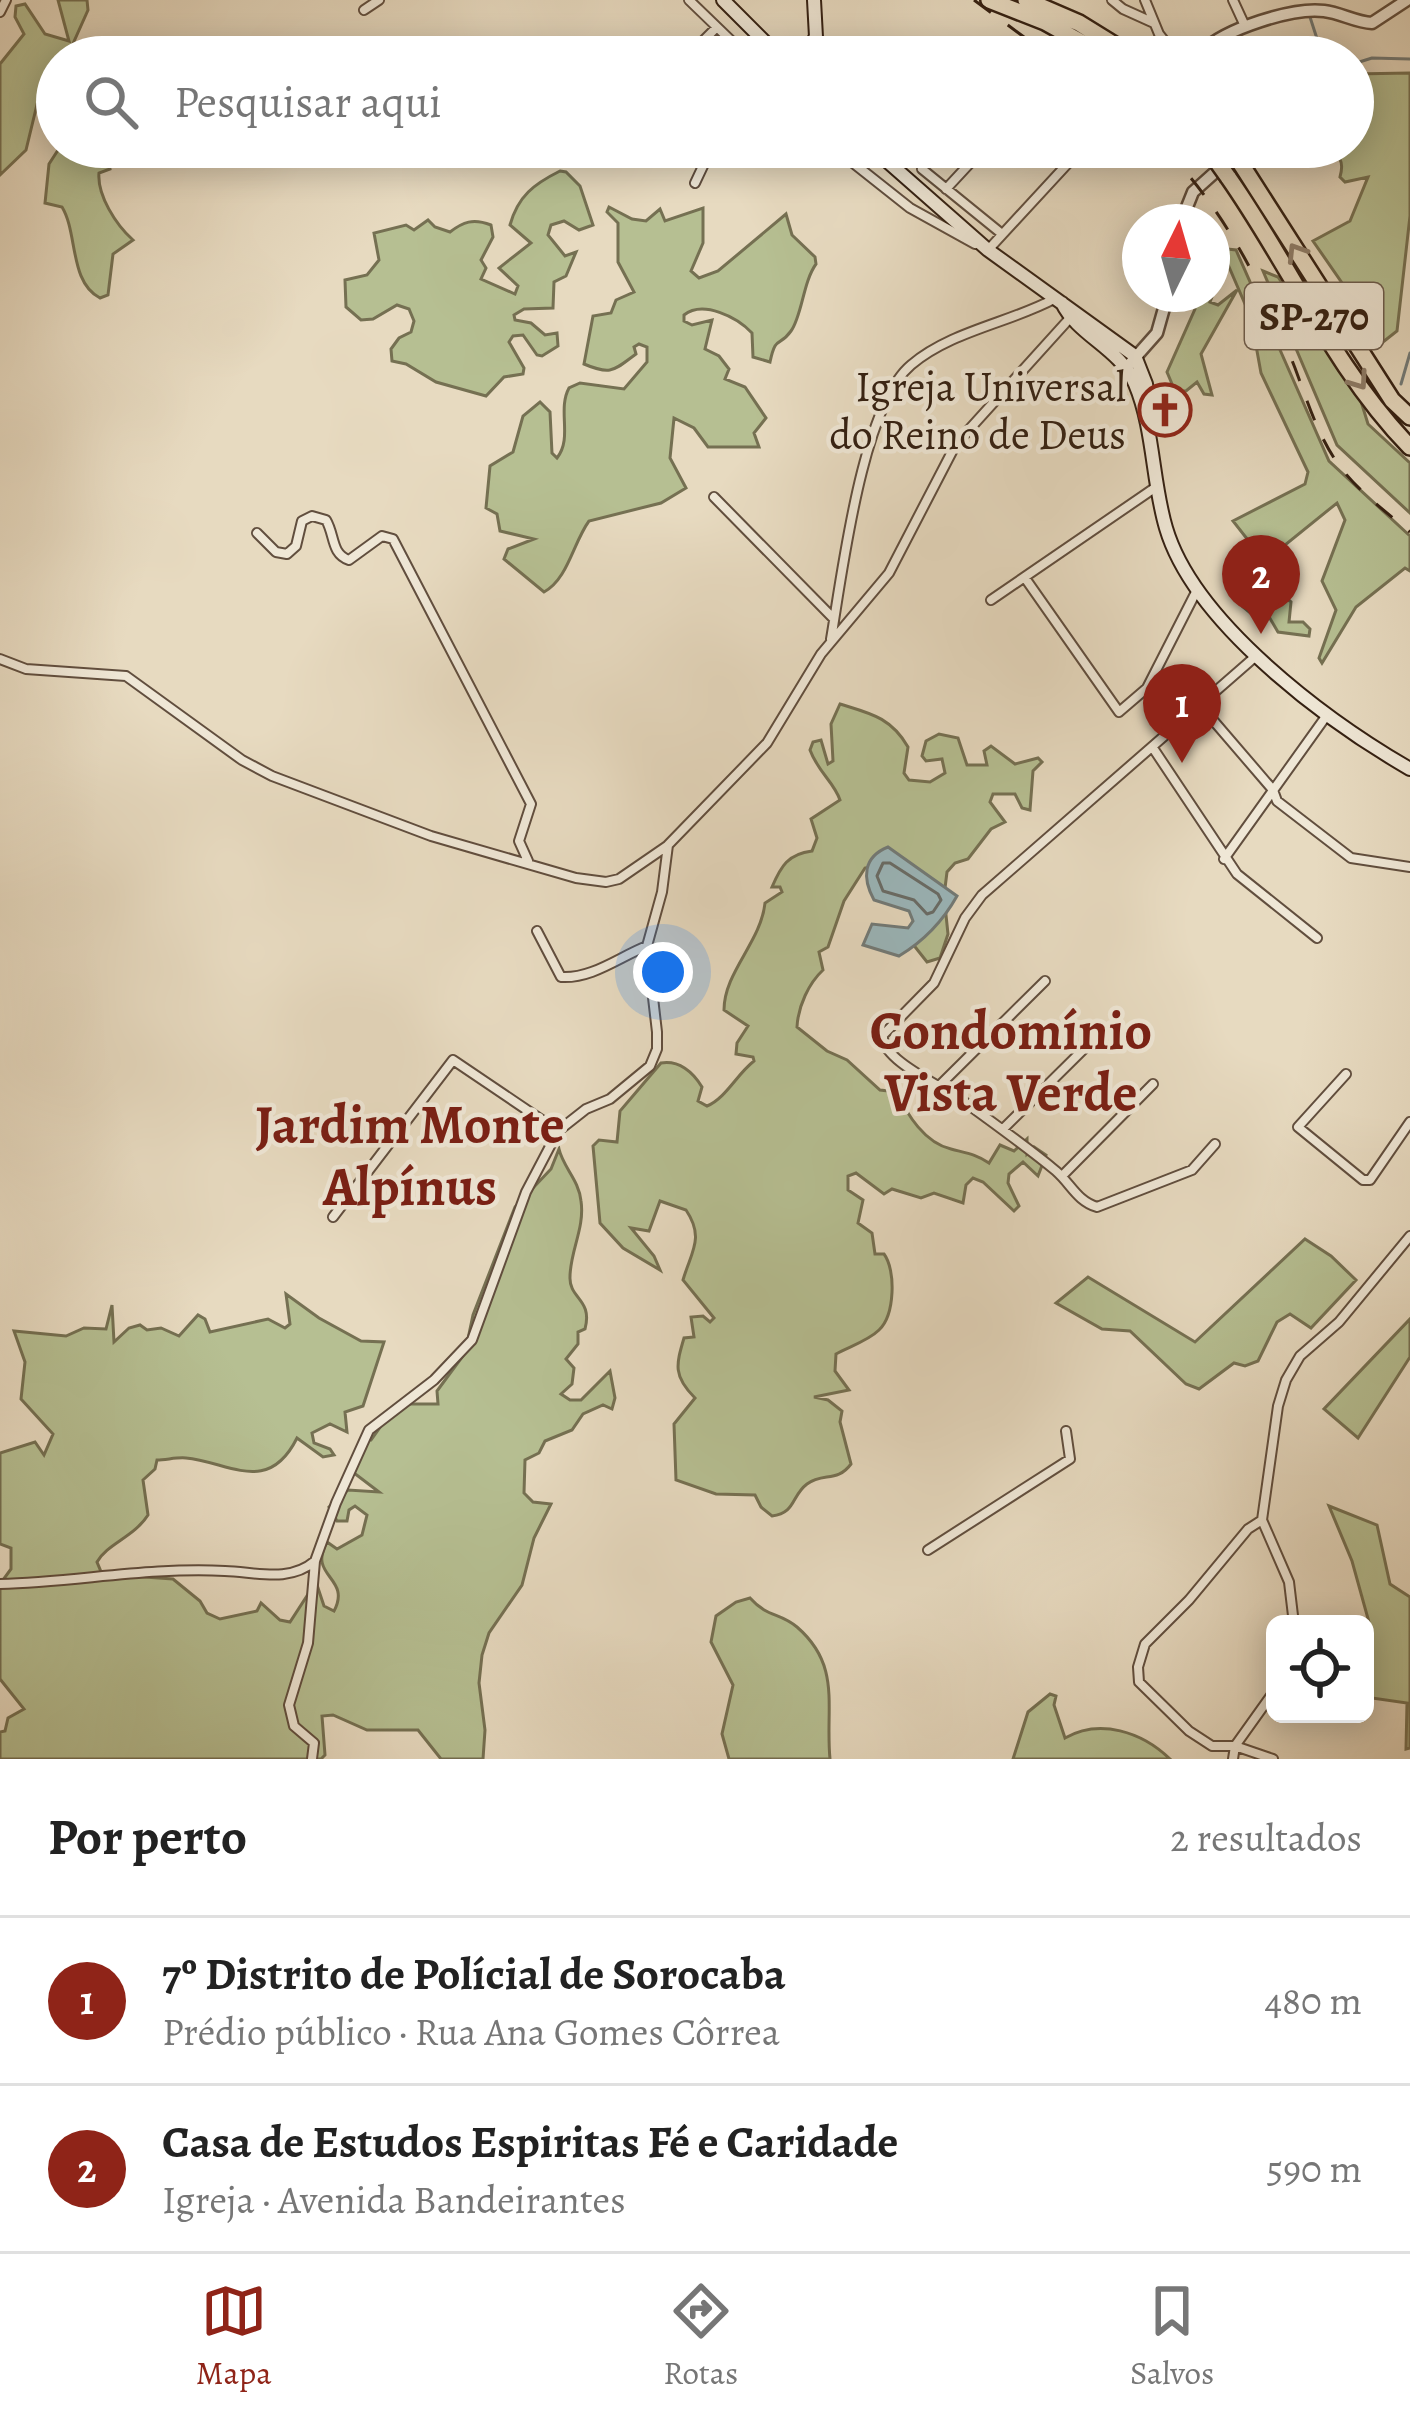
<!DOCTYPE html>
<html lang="pt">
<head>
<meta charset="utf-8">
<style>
	:root { --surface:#fff; --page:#f6f6f6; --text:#222; --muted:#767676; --line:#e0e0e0; --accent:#8f2418 }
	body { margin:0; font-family:Alegreya,serif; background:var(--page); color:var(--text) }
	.controls { position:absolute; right:36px; bottom:36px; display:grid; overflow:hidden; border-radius:18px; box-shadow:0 6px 30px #0003 }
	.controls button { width:108px; height:108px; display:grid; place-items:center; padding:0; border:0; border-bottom:3px solid var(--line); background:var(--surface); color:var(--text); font:60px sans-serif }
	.compass { position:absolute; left:1122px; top:204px; width:108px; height:108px; border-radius:50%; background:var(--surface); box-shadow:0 6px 30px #0003; rotate:5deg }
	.you { position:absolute; left:663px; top:972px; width:42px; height:42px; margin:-30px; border:9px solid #fff; border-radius:50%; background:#1a73e8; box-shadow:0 0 0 18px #1a73e833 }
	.badge { display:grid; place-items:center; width:78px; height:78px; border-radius:50%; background:var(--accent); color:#fff; font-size:39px; font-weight:700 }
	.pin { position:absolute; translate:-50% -99px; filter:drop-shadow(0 3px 6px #0008) }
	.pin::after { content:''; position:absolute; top:63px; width:42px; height:36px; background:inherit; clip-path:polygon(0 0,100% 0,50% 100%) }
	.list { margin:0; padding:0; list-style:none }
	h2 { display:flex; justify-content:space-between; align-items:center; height:156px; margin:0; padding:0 48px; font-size:51px }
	h2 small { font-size:39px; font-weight:400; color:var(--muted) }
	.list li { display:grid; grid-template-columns:78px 1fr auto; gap:36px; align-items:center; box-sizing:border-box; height:168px; padding:0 48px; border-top:3px solid var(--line) }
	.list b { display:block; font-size:45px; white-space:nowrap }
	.list p { margin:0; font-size:39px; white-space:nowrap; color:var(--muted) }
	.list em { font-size:39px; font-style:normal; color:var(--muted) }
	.icon { flex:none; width:66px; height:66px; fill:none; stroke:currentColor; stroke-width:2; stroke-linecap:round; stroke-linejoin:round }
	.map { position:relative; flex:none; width:1410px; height:1759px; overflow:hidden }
	.search { position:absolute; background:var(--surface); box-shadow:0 6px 30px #0003; left:36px; right:36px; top:36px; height:132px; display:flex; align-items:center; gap:30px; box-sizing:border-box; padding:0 42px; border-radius:66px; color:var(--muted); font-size:45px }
	.sheet { height:492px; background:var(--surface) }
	nav { display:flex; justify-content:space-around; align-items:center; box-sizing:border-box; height:168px; border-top:3px solid var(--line); background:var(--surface); font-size:33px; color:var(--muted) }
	nav a { display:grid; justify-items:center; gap:6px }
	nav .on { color:var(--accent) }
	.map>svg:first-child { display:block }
	.green { fill:#b6bf92; stroke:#757052; stroke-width:3 }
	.water { fill:#9bb8bd; stroke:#727b79; stroke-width:3 }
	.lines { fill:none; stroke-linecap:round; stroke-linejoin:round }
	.shore { stroke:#686c68; stroke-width:3 }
	.stream { stroke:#727b79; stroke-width:3 }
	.minor-casing { stroke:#614e3e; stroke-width:12 }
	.tertiary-casing { stroke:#614e3e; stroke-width:15 }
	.secondary-casing { stroke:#342012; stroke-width:16 }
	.motorway-casing { stroke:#342012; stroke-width:20 }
	.minor { stroke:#efe7d6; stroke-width:8 }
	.tertiary { stroke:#efe7d6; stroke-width:10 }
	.secondary { stroke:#efe7d6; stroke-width:12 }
	.motorway { stroke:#e7dac0; stroke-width:15 }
	.rail { stroke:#342012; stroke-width:3; stroke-dasharray:21 21; stroke-linecap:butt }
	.motorway-bridge-casing { stroke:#342012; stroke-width:20; stroke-linecap:butt }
	.motorway-bridge { stroke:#e7dac0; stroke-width:15 }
	.oneway { stroke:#8e7d69 }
	.labels { text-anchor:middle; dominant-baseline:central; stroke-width:9; stroke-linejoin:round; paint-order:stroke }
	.shield { fill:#efe7d6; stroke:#6c5c4d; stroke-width:3 }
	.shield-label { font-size:39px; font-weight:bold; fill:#342012 }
	.poi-label { font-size:42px; fill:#342012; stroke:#efe7d6; text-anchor:end }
	.district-label { font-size:54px; font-weight:bold; fill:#7a1f14; stroke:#efe7d6 }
</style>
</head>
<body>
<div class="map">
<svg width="1410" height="1759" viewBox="0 0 1410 1759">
	<rect width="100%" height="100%" fill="#e7dac0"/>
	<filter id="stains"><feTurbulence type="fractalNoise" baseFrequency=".00167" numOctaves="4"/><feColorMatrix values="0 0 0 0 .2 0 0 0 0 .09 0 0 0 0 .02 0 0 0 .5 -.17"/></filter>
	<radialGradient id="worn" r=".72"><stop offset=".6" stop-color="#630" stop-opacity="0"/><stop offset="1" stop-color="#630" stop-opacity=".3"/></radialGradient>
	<path class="green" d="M58,0H87L88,10L67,57H57V86L52,83L41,88L26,150L0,175V64L24,34L15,17L16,6L25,4L45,34L69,41Z
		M1410,73V216L1397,331L1383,342L1313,241L1350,221L1368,177L1345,182L1340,177C1345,159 1339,156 1324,147H1353V74Z
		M60,147H106L110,169L99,173C97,195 116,225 133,240L113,254L108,295L100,298C69,282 78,233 62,207L45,203L49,164Z
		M560,171L566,172L580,186L593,225L579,230L564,221L551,225L548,235L565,256L576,252L566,276L554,282L553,308L524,309L514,315L515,320L531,323L545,335L557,333L558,346L542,356L537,355L523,335L513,336L509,342L524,368L523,374L504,377L486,396L436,382L406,364L392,361L391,349L399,338L411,332L414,321L409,309L397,305L373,319L361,320L346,307L345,280L367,275L379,260L374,233L406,225L414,230L428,220L435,227L450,232C463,222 473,218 491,225L493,237L481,260L486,268L481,279L515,294L518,286L499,268L531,243L510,225C518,196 534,184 560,171Z
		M609,207L632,219L646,221L660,209L665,221L703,208V243L691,271L699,278L718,271L786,214L792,235L815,257L816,264C803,282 802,316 791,331C779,348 776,334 770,362L753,357L752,333C737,317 703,300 684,315V321L692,325L712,320L705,349L719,356L729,369L725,379L745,387L766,418L754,433L759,447H708L694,428L674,418L670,458L686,488L661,503L589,521C573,543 568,579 544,592L504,559L508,549L534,539L500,531L497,514L486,508L490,466L513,452L523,416L540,402L550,412L552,453L557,458C573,438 557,410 569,388L580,383L624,389L647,362V347L639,344L634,347L636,354C614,370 612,376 584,364L593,316L611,313L616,300L634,292L618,262V223L607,212Z
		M1227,249L1236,250L1329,461L1410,536V571L1405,568L1356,607L1322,663L1319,658L1336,610L1322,581L1345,520L1337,503L1275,553L1284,596L1291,602L1289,622H1303L1310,629L1309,636L1278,632L1268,615L1254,616L1243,607L1253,591L1254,581L1247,574L1248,540L1233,521L1305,484L1308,472L1261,373L1251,318L1226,260L1210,302L1218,305L1237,290L1201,354L1212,395L1204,394L1197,382L1186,391H1175L1167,372L1195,309L1193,294H1212V253L1224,259Z
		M1263,271L1278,277L1359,395L1368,424L1410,463V513L1337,445Z
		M840,704C869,713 891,717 908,747L904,773L909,780L930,782L945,773L942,759L926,761L922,756L926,741L939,734L958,738L967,765H987L984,751L991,746L1015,764L1038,758L1042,762L1033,771L1030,810L1022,808L1015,794H993L990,802L1005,822L991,829L968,859L955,863L947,872L944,896L948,934L940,958L927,962L912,943L915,894L878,865L865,868L844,901L828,947L819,952L823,970C809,983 798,1006 797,1027L827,1051L847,1060L880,1090L897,1092C907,1115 925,1143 951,1149C966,1153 976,1154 989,1163L1000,1145L1014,1151L1027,1139V1154L1034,1147L1046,1155L1038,1176L1023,1162L1009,1174L1008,1183L1019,1206L1014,1211L983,1182L973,1178L966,1185L963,1203L934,1193L921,1198L892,1189L884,1194L856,1173L848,1176V1190L863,1200L858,1223L872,1233L875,1254H884C896,1270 895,1315 879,1330C868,1341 848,1347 836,1354L835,1371L849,1390L814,1397L828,1400L842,1411L840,1422L851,1464C837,1483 823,1472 807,1484C791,1496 796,1513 772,1516L761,1507L755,1495L716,1494L676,1480L674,1424L695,1398C673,1376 676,1365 684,1338L694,1337L691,1317L703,1316L710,1322L714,1318L683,1280C691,1252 705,1238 686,1210L660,1201L649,1231L631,1228L654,1256L660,1270L623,1248L600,1223L593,1146L599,1140L617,1142L620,1111L661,1063C679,1060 693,1072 702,1087L698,1101L707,1106C726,1098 737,1074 754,1061L753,1057L736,1054L737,1043L748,1026L724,1010C724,972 761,942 765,903L782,892L780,887H772C781,866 788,854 812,851L817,838L811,819L840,800C834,782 818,772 810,750L813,742L821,740L828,764L833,761L831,724Z
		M559,1149C563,1167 579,1180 581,1201C585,1228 570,1251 570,1277C569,1299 593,1299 585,1329L578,1332V1344L566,1359L574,1368L572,1384L561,1394L570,1400H581L610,1371L615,1398L612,1409L603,1405L583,1414L572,1430L545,1441L539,1453L525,1460L524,1493L533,1502L551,1504L534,1538L522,1585L489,1633L482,1655L479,1683L485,1730L483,1759H441L418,1730H367L333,1715L322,1716L325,1755L321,1759H0V1732L5,1731L8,1718L24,1709L0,1679V1584L11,1569V1548L0,1544V1453L35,1442L44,1455L53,1434L21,1399L25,1362L14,1331L66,1336L84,1328L106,1329L112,1305L114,1342L129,1328L140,1325L147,1330L161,1328L179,1336L198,1315L205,1319L210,1332L268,1319L285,1328L290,1324L286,1294L319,1318L361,1341L384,1342L363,1406L345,1412L347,1432L330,1424L312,1433L314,1443L330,1449L334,1455L323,1457L297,1438C268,1496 229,1462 186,1458C177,1457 166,1460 157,1460L155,1469L143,1480L148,1515C134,1537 107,1544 97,1562L102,1574L173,1579L200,1601L207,1613L220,1619L257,1611L261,1603L280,1620L290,1622L316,1582L324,1606L334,1611C352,1577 307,1577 327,1542L337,1549L362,1535L367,1515L355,1506L349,1510L347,1521H337L329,1507L348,1490L379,1492L354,1473L366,1440H371L386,1419L405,1404H438L437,1391L465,1353L473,1315L515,1207L551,1169Z
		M1305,1239L1331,1256L1356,1280L1311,1328L1290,1314L1277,1322L1258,1361L1245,1366L1234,1363L1199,1389L1186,1384L1130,1331L1102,1329L1056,1303L1088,1277L1195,1342Z
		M1410,1319V1357L1358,1438L1324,1409Z
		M1329,1506L1377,1525L1390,1584L1410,1597V1748L1406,1749L1407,1703L1365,1697L1372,1633L1352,1561Z
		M750,1598C768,1618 779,1612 797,1627C842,1666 825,1707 830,1759H729L722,1734L733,1685L711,1642L716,1616L736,1602Z
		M1050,1694L1056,1696L1054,1705L1065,1738C1100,1718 1142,1732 1170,1759H1013L1028,1712Z"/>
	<path class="water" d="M888,847L957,896C943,921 924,941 899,956L863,945L872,924L908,928L913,921L909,911L874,900C862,878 863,857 888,847Z"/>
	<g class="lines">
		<path class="shore" d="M883,863H890L938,894L941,900L933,912L927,914L914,900L883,891L877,876Z"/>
		<path class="stream" d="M1309,14L1321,51L1333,57
			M1353,64L1372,58L1410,59
			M1401,384L1410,353"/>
		<g class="minor-casing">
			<path id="minor" d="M689,0L748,57
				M1112,0L1123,9L1154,23
				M1145,0L1159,34L1177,57
				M1233,0L1245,26
				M364,10L379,0
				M0,12L6,0
				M687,57L717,27
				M833,147L910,208L975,244
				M588,155L596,147
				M922,169L1002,234
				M695,183L712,147
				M946,189L985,147
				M988,250L1083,147
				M714,497L834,619
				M257,533L276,552L287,554L296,546L302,521L312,516L326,520C335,535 331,554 349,560L382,536L393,539L531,804L519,841L528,861
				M1025,578L1119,712L1147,688L1197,590
				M991,600L1156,487
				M831,639C842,575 862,406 911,365C951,331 1009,323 1054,299
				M0,659L26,669L126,676L242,760L272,776L431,836L576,878L606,882L619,879L667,846
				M1200,705L1273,790L1277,801L1351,858L1410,867
				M1153,748L1237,874L1317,938
				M1224,859L1327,715
				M537,931L561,977C592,979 619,957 647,946
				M1346,1074L1298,1127L1363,1180H1370L1410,1122
				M940,1085L1045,981
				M1003,1129L1100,1033
				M1215,1144L1192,1170L1097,1207C1077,1201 1071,1184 1056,1171C1027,1147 996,1125 966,1103C944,1087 880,1060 883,1035L934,983L965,918L982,895L1256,656
				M1062,1176L1153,1084
				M333,1217L453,1060L558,1131
				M1262,1520L1248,1529L1189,1600L1145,1644L1138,1667L1139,1682L1189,1731L1212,1746H1235L1273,1759
				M928,1550L1070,1459L1066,1431
				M0,1584C76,1582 149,1567 225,1571C256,1572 289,1583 315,1561
				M1294,1624L1289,1582L1262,1520L1278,1406L1286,1380L1300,1356L1339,1322L1410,1236
				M312,1759L314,1743L294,1726L289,1705L308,1643L315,1561L336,1503L369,1430L434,1380L472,1340L526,1192L558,1131L586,1109L610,1099L650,1066L657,1049V1032L647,946L662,892L668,845L767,743L821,654L889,573L956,444L1070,318
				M1233,1759L1235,1746L1275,1690"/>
		</g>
		<g class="tertiary-casing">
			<path id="tertiary" d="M1203,51C1225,29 1293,7 1324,11C1341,13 1355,22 1372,23L1407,0
				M1181,222L1193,192L1222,166
				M1126,368L1157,333L1168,294"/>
		</g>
		<g class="secondary-casing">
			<path id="secondary" d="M723,0L780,57
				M814,0L816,37L822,57
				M800,57L811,48L815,38
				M871,147L988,250L1135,356L1146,384L1151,413
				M1062,303C1078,336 1120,348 1135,384C1154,429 1152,481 1166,528C1194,623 1327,721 1410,769"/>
		</g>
		<g class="motorway-casing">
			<path id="motorway" d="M989,0L1045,22L1108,57
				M1026,0L1079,23L1134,57
				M1241,164L1392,400L1410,417
				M1228,177C1290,265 1334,369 1410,447"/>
		</g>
		<use href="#minor" class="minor"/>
		<use href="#tertiary" class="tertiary"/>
		<use href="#secondary" class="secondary"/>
		<use href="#motorway" class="motorway"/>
		<path class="rail" d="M974,0L1051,57
			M1163,147C1225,210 1263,286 1295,368C1307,400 1317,433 1336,461C1354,488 1385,511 1410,532"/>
		<g class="motorway-bridge-casing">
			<path id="motorway-bridge" d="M1227,147L1241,164
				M1208,149L1228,177"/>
		</g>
		<use href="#motorway-bridge" class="motorway-bridge"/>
	</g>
	<defs><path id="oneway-chevron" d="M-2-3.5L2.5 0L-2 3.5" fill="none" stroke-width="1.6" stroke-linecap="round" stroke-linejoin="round" transform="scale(3)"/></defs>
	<g class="oneway">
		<use href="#oneway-chevron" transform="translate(1296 252) rotate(-122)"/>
		<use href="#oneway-chevron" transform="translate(1359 381) rotate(55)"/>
	</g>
	<defs>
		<g id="church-ring" transform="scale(2.7)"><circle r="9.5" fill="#efe7d6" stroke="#8f2418" stroke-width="1.5"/><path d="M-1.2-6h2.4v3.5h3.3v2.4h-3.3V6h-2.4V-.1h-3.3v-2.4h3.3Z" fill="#8f2418"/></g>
	</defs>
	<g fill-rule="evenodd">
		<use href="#church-ring" x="1165" y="410"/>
	</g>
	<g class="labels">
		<rect class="shield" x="1245" y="283" width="138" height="66" rx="9"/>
		<g class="shield-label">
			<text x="1314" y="316">SP-270</text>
		</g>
		<g class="poi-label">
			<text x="1126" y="386">Igreja Universal<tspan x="1126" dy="48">do Reino de Deus</tspan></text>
		</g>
		<g class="district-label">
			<text x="1011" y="1031">Condomínio<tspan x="1011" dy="62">Vista Verde</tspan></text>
			<text x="410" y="1125">Jardim Monte<tspan x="410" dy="62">Alpínus</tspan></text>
		</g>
	</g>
	<rect width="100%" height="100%" filter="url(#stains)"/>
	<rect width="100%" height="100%" fill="url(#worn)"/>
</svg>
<div class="controls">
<button><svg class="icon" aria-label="locate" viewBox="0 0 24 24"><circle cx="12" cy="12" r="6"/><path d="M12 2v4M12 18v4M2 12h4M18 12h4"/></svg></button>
</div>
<svg class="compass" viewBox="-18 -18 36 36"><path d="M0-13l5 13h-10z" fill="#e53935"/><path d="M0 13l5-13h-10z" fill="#767676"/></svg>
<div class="you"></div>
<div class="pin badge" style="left:1182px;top:763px">1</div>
<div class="pin badge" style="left:1261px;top:634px">2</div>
<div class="search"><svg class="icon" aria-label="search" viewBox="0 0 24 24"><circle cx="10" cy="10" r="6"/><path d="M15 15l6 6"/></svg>Pesquisar aqui</div>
</div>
<section class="sheet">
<h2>Por perto<small>2 resultados</small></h2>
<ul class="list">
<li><span class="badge">1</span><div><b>7º Distrito de Polícial de Sorocaba</b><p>Prédio público · Rua Ana Gomes Côrrea</p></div><em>480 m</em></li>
<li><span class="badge">2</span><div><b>Casa de Estudos Espiritas Fé e Caridade</b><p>Igreja · Avenida Bandeirantes</p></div><em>590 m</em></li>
</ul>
</section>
<nav>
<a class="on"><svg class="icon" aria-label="map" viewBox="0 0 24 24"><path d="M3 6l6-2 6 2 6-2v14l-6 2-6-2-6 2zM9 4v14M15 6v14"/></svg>Mapa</a>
<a><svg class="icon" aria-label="directions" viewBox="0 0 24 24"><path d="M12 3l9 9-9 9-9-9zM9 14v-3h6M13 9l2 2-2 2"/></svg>Rotas</a>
<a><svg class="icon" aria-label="saved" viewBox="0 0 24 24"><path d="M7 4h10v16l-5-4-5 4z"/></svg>Salvos</a>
</nav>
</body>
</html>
